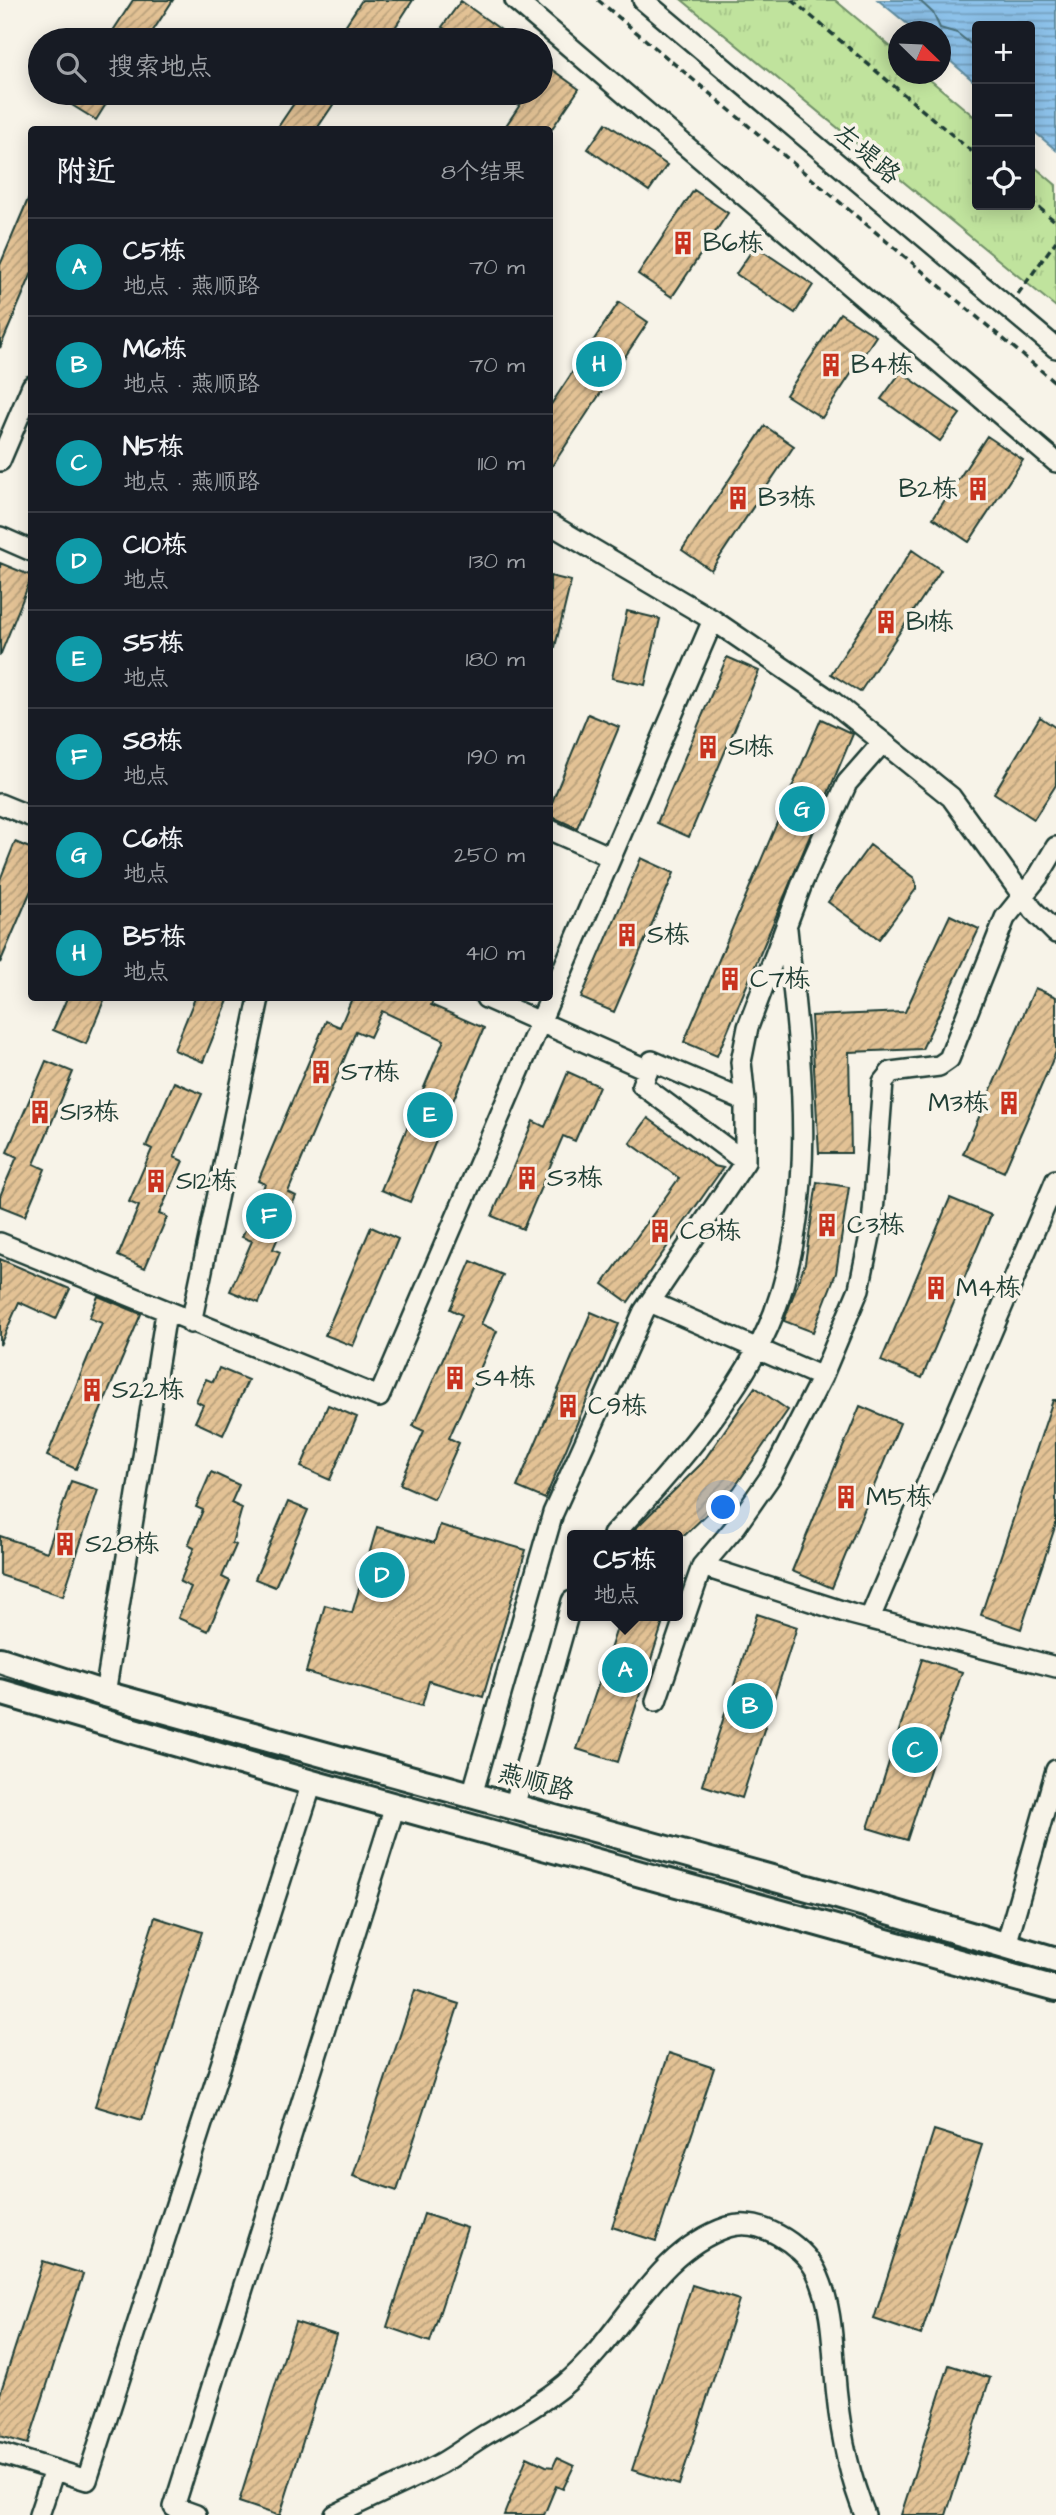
<!DOCTYPE html>
<html lang="zh">
<head>
<meta charset="utf-8">
<style>
	:root { --surface:#171b24; --page:#242831; --text:#f1f3f6; --muted:#9ea1a6; --line:#363941; --accent:#1a73e8 }
	body { margin:0; font-family:"Architects Daughter","LXGW WenKai TC",sans-serif; background:var(--page); color:var(--text) }
	.controls { position:absolute; right:21px; top:21px; display:grid; overflow:hidden; border-radius:7px; box-shadow:0 4px 18px #0003 }
	.controls button { width:63px; height:63px; display:grid; place-items:center; padding:0; border:0; border-bottom:2px solid var(--line); background:var(--surface); color:var(--text); font:35px sans-serif }
	.compass { position:absolute; left:888px; top:21px; width:63px; height:63px; border-radius:50%; background:var(--surface); box-shadow:0 4px 18px #0003; rotate:113deg }
	.you { position:absolute; left:724px; top:1508px; width:24px; height:24px; margin:-18px; border:5px solid #fff; border-radius:50%; background:#1a73e8; box-shadow:0 0 0 10px #1a73e833 }
	.badge { display:grid; place-items:center; width:46px; height:46px; border-radius:50%; background:var(--accent); color:#fff; font-size:23px; font-weight:700 }
	.pin { position:absolute; translate:-50% -50%; border:4px solid #fff; box-shadow:0 2px 7px #0006 }
	.popup { position:absolute; left:567px; top:1530px; width:116px; height:91px; box-sizing:border-box; display:grid; place-content:center; border-radius:7px; background:var(--surface); filter:drop-shadow(0 2px 5px #0005); font-size:23px; white-space:nowrap; color:var(--muted) }
	.popup b { font-size:26px; color:var(--text) }
	.popup::after { content:''; position:absolute; left:50%; top:100%; margin-left:-14px; border:14px solid transparent; border-top-color:var(--surface) }
	.list { margin:0; padding:0; list-style:none }
	h2 { display:flex; justify-content:space-between; align-items:center; height:91px; margin:0; padding:0 28px; font-size:30px }
	h2 small { font-size:23px; font-weight:400; color:var(--muted) }
	.list li { display:grid; grid-template-columns:46px 1fr auto; gap:21px; align-items:center; box-sizing:border-box; height:98px; padding:0 28px; border-top:2px solid var(--line) }
	.list b { display:block; font-size:26px; white-space:nowrap }
	.list p { margin:0; font-size:23px; white-space:nowrap; color:var(--muted) }
	.list em { font-size:23px; font-style:normal; color:var(--muted) }
	.icon { flex:none; width:38px; height:38px; fill:none; stroke:currentColor; stroke-width:2; stroke-linecap:round; stroke-linejoin:round }
	.map { position:relative; flex:none; width:1056px; height:2515px; overflow:hidden }
	.search { position:absolute; background:var(--surface); box-shadow:0 4px 18px #0003; left:28px; top:28px; width:525px; height:77px; display:flex; align-items:center; gap:18px; box-sizing:border-box; padding:0 24px; border-radius:38px; color:var(--muted); font-size:26px }
	.panel { position:absolute; background:var(--surface); box-shadow:0 4px 18px #0003; left:28px; top:126px; width:525px; height:875px; border-radius:7px }
	.map>svg:first-child { display:block }
	.park { fill:url(#park-tufts); stroke:#709068; stroke-width:2 }
	.water { fill:url(#water-rules); stroke:#618da1; stroke-width:2 }
	.lines { fill:none; stroke-linecap:round; stroke-linejoin:round }
	.shore { stroke:#4b727d; stroke-width:2 }
	.building { fill:url(#building-hatch); stroke:#1f3d34; stroke-width:2 }
	.minor-casing { stroke:#1f3d34; stroke-width:24 }
	.major-casing { stroke:#1f3d34; stroke-width:30 }
	.path { stroke:#1f3d34; stroke-width:3.5; stroke-dasharray:7 5; stroke-linecap:butt }
	.minor { stroke:#f7f3e8; stroke-width:19 }
	.major { stroke:#f7f3e8; stroke-width:24 }
	.labels { text-anchor:middle; dominant-baseline:central; stroke-width:7; stroke-linejoin:round; paint-order:stroke }
	.street-label { font-size:26px; fill:#1f3d34; stroke:#f7f3e8 }
	.poi-label { font-size:26px; fill:#1f3d34; stroke:#f7f3e8; text-anchor:start }
</style>
</head>
<body>
<div class="map">
<svg width="1056" height="2515" viewBox="0 0 1056 2515">
	<defs>
		<pattern id="park-tufts" width="24" height="20" patternUnits="userSpaceOnUse" patternTransform="scale(1.75)"><rect width="24" height="20" fill="#c0e39d"/><path d="M3 7l-1-3M5 7V3M7 7l1-3M15 17l-1-3M17 17v-4M19 17l1-3" fill="none" stroke="#a5c488"/></pattern>
		<pattern id="water-rules" width="6" height="5" patternUnits="userSpaceOnUse" patternTransform="scale(1.75)"><rect width="6" height="5" fill="#8dc2ea"/><path d="M0 2.5h6" fill="none" stroke="#739fbe"/></pattern>
		<pattern id="building-hatch" width="6" height="6" patternUnits="userSpaceOnUse" patternTransform="scale(1.75)"><rect width="6" height="6" fill="#e3c295"/><path d="M-1 1l2-2M0 6l6-6M5 7l2-2" fill="none" stroke="#b79f7a"/></pattern>
	</defs>
	<rect width="100%" height="100%" fill="#f7f3e8"/>
	<filter id="ink" filterUnits="userSpaceOnUse"><feTurbulence type="fractalNoise" baseFrequency=".0143" numOctaves="2"/><feDisplacementMap in="SourceGraphic" scale="14" xChannelSelector="R" yChannelSelector="G"/><feConvolveMatrix kernelMatrix="1 2 1 2 8 2 1 2 1" color-interpolation-filters="sRGB"/></filter>
	<g filter="url(#ink)">
		<path class="park" d="M682,0H835L898,53V74H923L977,119V205H1030V163L1056,185V307Z"/>
		<path class="water" d="M878,0H1056V150L1030,128V26H977V84L941,53L940,32L916,31Z"/>
		<g class="lines">
			<path class="shore" d="M919,0L933,13L940,28L957,33L977,49"/>
		</g>
		<path class="building" d="M133,0H173L147,40H107Z
			M362,0H413L387,40H366L345,26Z
			M461,1L515,40H460L442,27Z
			M547,66L579,89L551,130H503L528,93H541V75Z
			M73,93H113L96,120L67,102Z
			M301,93H341L316,130H276Z
			M606,123L667,165L649,191L588,149Z
			M32,190V273L0,348V265Z
			M694,190L728,213L672,297L638,274Z
			M755,246L813,285L795,313L736,274Z
			M619,302L648,322L550,469V406Z
			M840,313L876,336L822,418L786,395Z
			M901,372L960,414L940,441L881,399Z
			M765,426L794,446L711,570L682,550Z
			M987,436L1023,460L969,542L933,518Z
			M912,550L941,570L860,692L831,674Z
			M0,563L32,576L0,656Z
			M550,576L571,581L555,647H550Z
			M627,611L660,619L645,685L612,678Z
			M727,657L759,671L689,837L657,823Z
			M588,714L619,727L577,828L550,816V807Z
			M1040,717L1056,728V785L1034,819L994,793Z
			M821,719L853,734L717,1056L684,1042Z
			M15,842L32,849V888L0,963V880Z
			M870,845L914,878L916,883V889L879,939L828,902Z
			M641,858L674,873L614,1012L581,998Z
			M950,915L979,929L922,1049L849,1052L851,1153H819L811,1016L905,1012Z
			M1035,988L1056,997V1052L1004,1172L963,1154Z
			M67,998H105L86,1044L53,1030Z
			M195,998H229L203,1062L174,1050Z
			M352,998H434L431,1005L484,1028L410,1202L381,1190L444,1040L382,1011L370,1037L356,1031L288,1192L296,1196L273,1249L280,1252L259,1303L230,1291L252,1241L242,1237L265,1184L258,1181L326,1021L340,1027Z
			M46,1061L73,1072L34,1164L45,1169L25,1216L0,1206V1196L17,1157L7,1152Z
			M568,1072L599,1086L575,1141L563,1136L523,1229L492,1216L533,1121L545,1127Z
			M174,1082L202,1094L174,1157L183,1161L159,1214L167,1217L145,1268L118,1256L139,1206L129,1202L152,1149L146,1146Z
			M648,1118L714,1166L723,1168L628,1302L603,1284L679,1178L630,1143Z
			M817,1182L849,1187L836,1273L813,1332L784,1321L805,1263Z
			M950,1198L991,1215L922,1378L881,1361Z
			M371,1227L398,1239L353,1346L325,1335Z
			M0,1259L70,1289L56,1319L19,1302L0,1345Z
			M471,1261L503,1275L481,1324L497,1331L449,1438L459,1443L434,1499L400,1484L424,1431L413,1426L462,1315L450,1309Z
			M98,1296L141,1314L76,1469L47,1456L102,1323L89,1318Z
			M591,1312L619,1324L545,1499L517,1487Z
			M219,1368L248,1380L223,1435L195,1422L203,1405L196,1401L206,1379L213,1382Z
			M755,1387L788,1410L734,1488L685,1535H629L702,1463Z
			M1053,1400H1056V1524L1021,1629L981,1615Z
			M328,1405L357,1417L330,1480L301,1467Z
			M860,1406L900,1423L832,1588L792,1571Z
			M211,1472L239,1485L231,1503L242,1508L232,1543L236,1545L222,1577L230,1581L208,1631L178,1618L191,1587L180,1582L194,1548L188,1545L203,1510L196,1507Z
			M71,1481L98,1490L63,1596L0,1575V1536L47,1552Z
			M288,1502L308,1510L275,1587L255,1579Z
			M440,1525L526,1550L483,1697L429,1681L422,1706L306,1672L325,1605L352,1613L377,1527L434,1543Z
			M757,1614L797,1627L742,1798L702,1785Z
			M621,1616H665L618,1762L577,1749Z
			M922,1659L962,1672L907,1840L868,1828Z
			M155,1917L202,1932L142,2120L95,2106Z
			M415,1990L459,2004L397,2191L353,2176Z
			M669,2053L714,2068L656,2241L612,2227Z
			M934,2130L982,2145L921,2335L874,2319Z
			M424,2214L467,2228L430,2342L387,2327Z
			M43,2261L83,2274L28,2444L0,2436V2394Z
			M692,2285L739,2300L679,2485L632,2470Z
			M295,2322L336,2335L280,2515H277L239,2502Z
			M949,2365L990,2378L946,2515H901Z
			M527,2457L546,2466L553,2467L557,2458L574,2466L563,2489L556,2486L544,2515H504Z"/>
		<g class="lines">
			<g class="minor-casing">
				<path id="minor" d="M515,0L1056,462
					M643,0L1056,348
					M0,461L32,386
					M550,524L713,620L833,702L951,797L1033,910L1056,933
					M0,537L32,551
					M0,804L32,817
					M550,830L611,857
					M486,998L648,1070
					M745,1101L652,1061L642,1085L745,1162
					M0,1243L379,1397L713,620
					M650,1302L822,1377
					M191,1323L259,998
					M613,1535C669,1475 745,1390 774,1313C820,1189 800,1057 787,929
					M702,1566L851,1614L1056,1667
					M870,1618L1056,1180
					M105,1694L166,1313
					M656,1701L702,1566L736,1526L773,1473L822,1377L859,1289L872,1226L883,1082L891,1072L939,1066L949,1059L1005,918L1038,877L1056,847
					M472,1795L553,1513L644,1311L745,1162V1101L741,1062L748,1027L803,881L847,783L883,742
					M514,1807L572,1601
					M1006,1945L1056,1770
					M0,2453L87,2480L312,1783
					M39,2515L54,2470
					M196,2515L174,2507L395,1806
					M335,2515C370,2497 406,2482 440,2464C456,2455 470,2444 485,2435C513,2419 541,2404 565,2384C623,2336 653,2252 728,2227C759,2217 802,2244 816,2271C835,2309 832,2356 837,2396C841,2436 850,2478 865,2515"/>
			</g>
			<g class="major-casing">
				<path id="major" d="M0,1660L105,1694L837,1896L1056,1960
					M0,1692L312,1783L1056,1989"/>
			</g>
			<path class="path" d="M598,0L1056,383
				M792,0L977,156
				M1030,200L1056,222
				M1018,294L1056,241"/>
			<use href="#minor" class="minor"/>
			<use href="#major" class="major"/>
		</g>
	</g>
	<defs>
		<g id="building-bare" transform="scale(1.89)"><path d="M-4-6H4V6H1V3H-1V6H-4ZM-2.5-4.3h1.7v1.8h-1.7ZM.8-4.3h1.7v1.8H.8ZM-2.5-1h1.7V.8h-1.7ZM.8-1h1.7V.8H.8Z" fill="#c8321e" stroke="#f7f3e8" stroke-width="2.5" paint-order="stroke"/></g>
	</defs>
	<g fill-rule="evenodd">
		<use href="#building-bare" x="683" y="243"/>
		<use href="#building-bare" x="831" y="365"/>
		<use href="#building-bare" x="978" y="489"/>
		<use href="#building-bare" x="738" y="498"/>
		<use href="#building-bare" x="886" y="622"/>
		<use href="#building-bare" x="708" y="747"/>
		<use href="#building-bare" x="627" y="935"/>
		<use href="#building-bare" x="730" y="979"/>
		<use href="#building-bare" x="321" y="1072"/>
		<use href="#building-bare" x="1009" y="1103"/>
		<use href="#building-bare" x="40" y="1112"/>
		<use href="#building-bare" x="527" y="1178"/>
		<use href="#building-bare" x="156" y="1181"/>
		<use href="#building-bare" x="827" y="1225"/>
		<use href="#building-bare" x="660" y="1231"/>
		<use href="#building-bare" x="936" y="1288"/>
		<use href="#building-bare" x="455" y="1378"/>
		<use href="#building-bare" x="92" y="1390"/>
		<use href="#building-bare" x="568" y="1406"/>
		<use href="#building-bare" x="846" y="1497"/>
		<use href="#building-bare" x="65" y="1544"/>
	</g>
	<g class="labels">
		<g class="street-label">
			<text transform="translate(867 154) rotate(40)">左堤路</text>
			<text transform="translate(536 1782) rotate(15)">燕顺路</text>
		</g>
		<g class="poi-label">
			<text x="703" y="243">B6栋</text>
			<text x="851" y="365">B4栋</text>
			<text x="958" y="489" text-anchor="end">B2栋</text>
			<text x="758" y="498">B3栋</text>
			<text x="906" y="622">B1栋</text>
			<text x="728" y="747">S1栋</text>
			<text x="647" y="935">S栋</text>
			<text x="750" y="979">C7栋</text>
			<text x="341" y="1072">S7栋</text>
			<text x="989" y="1103" text-anchor="end">M3栋</text>
			<text x="60" y="1112">S13栋</text>
			<text x="547" y="1178">S3栋</text>
			<text x="176" y="1181">S12栋</text>
			<text x="847" y="1225">C3栋</text>
			<text x="680" y="1231">C8栋</text>
			<text x="956" y="1288">M4栋</text>
			<text x="475" y="1378">S4栋</text>
			<text x="112" y="1390">S22栋</text>
			<text x="588" y="1406">C9栋</text>
			<text x="866" y="1497">M5栋</text>
			<text x="85" y="1544">S28栋</text>
		</g>
	</g>
</svg>
<div class="controls">
<button>+</button>
<button>−</button>
<button><svg class="icon" aria-label="locate" viewBox="0 0 24 24"><circle cx="12" cy="12" r="6"/><path d="M12 2v4M12 18v4M2 12h4M18 12h4"/></svg></button>
</div>
<svg class="compass" viewBox="-18 -18 36 36"><path d="M0-13l5 13h-10z" fill="#e53935"/><path d="M0 13l5-13h-10z" fill="#9ea1a6"/></svg>
<div class="you"></div>
<div class="pin badge" style="left:625px;top:1670px;background:#0f9aa8">A</div>
<div class="popup"><b>C5栋</b>地点</div>
<div class="pin badge" style="left:750px;top:1706px;background:#0f9aa8">B</div>
<div class="pin badge" style="left:915px;top:1750px;background:#0f9aa8">C</div>
<div class="pin badge" style="left:382px;top:1575px;background:#0f9aa8">D</div>
<div class="pin badge" style="left:430px;top:1115px;background:#0f9aa8">E</div>
<div class="pin badge" style="left:269px;top:1216px;background:#0f9aa8">F</div>
<div class="pin badge" style="left:802px;top:809px;background:#0f9aa8">G</div>
<div class="pin badge" style="left:599px;top:364px;background:#0f9aa8">H</div>
<div class="search"><svg class="icon" aria-label="search" viewBox="0 0 24 24"><circle cx="10" cy="10" r="6"/><path d="M15 15l6 6"/></svg>搜索地点</div>
<section class="panel">
<h2>附近<small>8个结果</small></h2>
<ul class="list">
<li><span class="badge" style="background:#0f9aa8">A</span><div><b>C5栋</b><p>地点 · 燕顺路</p></div><em>70 m</em></li>
<li><span class="badge" style="background:#0f9aa8">B</span><div><b>M6栋</b><p>地点 · 燕顺路</p></div><em>70 m</em></li>
<li><span class="badge" style="background:#0f9aa8">C</span><div><b>N5栋</b><p>地点 · 燕顺路</p></div><em>110 m</em></li>
<li><span class="badge" style="background:#0f9aa8">D</span><div><b>C10栋</b><p>地点</p></div><em>130 m</em></li>
<li><span class="badge" style="background:#0f9aa8">E</span><div><b>S5栋</b><p>地点</p></div><em>180 m</em></li>
<li><span class="badge" style="background:#0f9aa8">F</span><div><b>S8栋</b><p>地点</p></div><em>190 m</em></li>
<li><span class="badge" style="background:#0f9aa8">G</span><div><b>C6栋</b><p>地点</p></div><em>250 m</em></li>
<li><span class="badge" style="background:#0f9aa8">H</span><div><b>B5栋</b><p>地点</p></div><em>410 m</em></li>
</ul>
</section>
</div>
</body>
</html>
